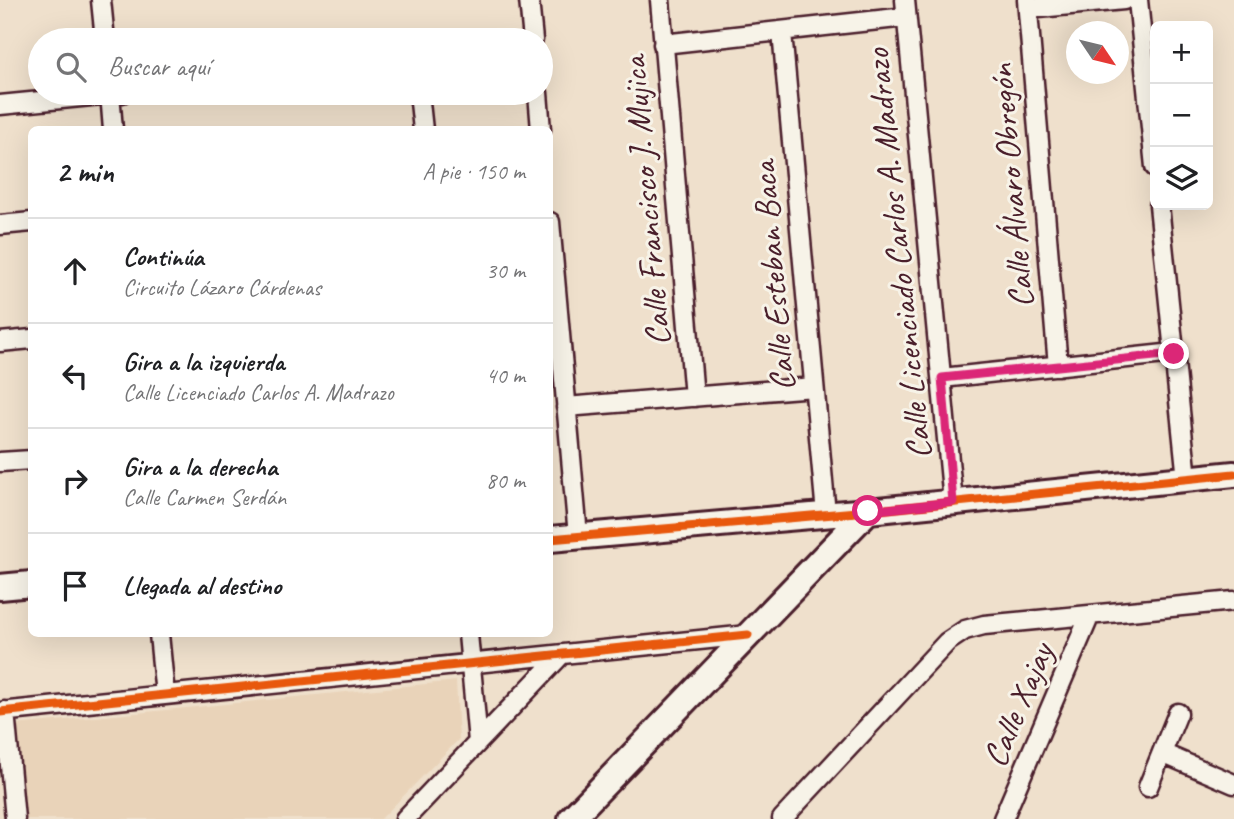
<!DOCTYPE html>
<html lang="es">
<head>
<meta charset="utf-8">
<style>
	:root { --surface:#fff; --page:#f2f2f2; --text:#202124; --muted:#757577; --line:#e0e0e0 }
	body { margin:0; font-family:Caveat,sans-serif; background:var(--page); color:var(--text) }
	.controls { position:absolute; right:21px; top:21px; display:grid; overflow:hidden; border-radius:10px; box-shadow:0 7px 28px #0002 }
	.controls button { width:63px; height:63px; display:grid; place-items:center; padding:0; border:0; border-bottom:2px solid var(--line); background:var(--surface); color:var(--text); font:35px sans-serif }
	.compass { position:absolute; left:1066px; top:21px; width:63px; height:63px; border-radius:50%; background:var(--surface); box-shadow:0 7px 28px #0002; rotate:125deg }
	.stop { position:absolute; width:21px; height:21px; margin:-16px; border:5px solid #db2777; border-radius:50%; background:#fff }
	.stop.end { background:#db2777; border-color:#fff; box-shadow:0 2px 7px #0008 }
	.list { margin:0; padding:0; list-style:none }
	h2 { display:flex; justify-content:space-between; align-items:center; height:91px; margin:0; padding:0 28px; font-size:30px }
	h2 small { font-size:23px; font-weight:400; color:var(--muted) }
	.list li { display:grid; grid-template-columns:46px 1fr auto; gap:21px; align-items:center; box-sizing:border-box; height:105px; padding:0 28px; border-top:2px solid var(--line) }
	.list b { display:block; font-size:26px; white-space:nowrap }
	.list p { margin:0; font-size:23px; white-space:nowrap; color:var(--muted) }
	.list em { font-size:23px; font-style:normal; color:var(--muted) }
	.icon { flex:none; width:38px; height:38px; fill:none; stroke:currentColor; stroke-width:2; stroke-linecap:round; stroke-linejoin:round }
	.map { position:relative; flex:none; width:1234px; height:819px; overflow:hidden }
	.search { position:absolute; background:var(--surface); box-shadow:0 7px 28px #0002; left:28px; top:28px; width:525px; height:77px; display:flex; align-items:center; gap:18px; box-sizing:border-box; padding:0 24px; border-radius:38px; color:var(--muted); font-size:26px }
	.panel { position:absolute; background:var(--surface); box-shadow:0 7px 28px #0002; left:28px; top:126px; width:525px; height:511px; border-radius:10px }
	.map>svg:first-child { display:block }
	.built { fill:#e9d3b9 }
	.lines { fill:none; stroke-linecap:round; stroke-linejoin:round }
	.street-casing { stroke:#4a1f2b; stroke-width:23 }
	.secondary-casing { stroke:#4a1f2b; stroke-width:30 }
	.street { stroke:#f7f3e8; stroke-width:18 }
	.secondary { stroke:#f7f3e8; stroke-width:24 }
	.cycleway-casing { stroke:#f7f3e8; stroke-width:13 }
	.cycleway { stroke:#e8590c; stroke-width:9 }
	.route { stroke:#db2777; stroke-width:9 }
	.labels { text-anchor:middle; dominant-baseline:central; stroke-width:6; stroke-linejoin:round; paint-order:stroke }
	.street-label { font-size:35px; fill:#4a1f2b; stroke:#f7f3e8 }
</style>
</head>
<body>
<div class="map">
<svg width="1234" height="819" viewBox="0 0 1234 819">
	<rect width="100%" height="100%" fill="#efe0cc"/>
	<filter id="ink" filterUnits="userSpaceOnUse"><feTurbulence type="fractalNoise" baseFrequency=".0143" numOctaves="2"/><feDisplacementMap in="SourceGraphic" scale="14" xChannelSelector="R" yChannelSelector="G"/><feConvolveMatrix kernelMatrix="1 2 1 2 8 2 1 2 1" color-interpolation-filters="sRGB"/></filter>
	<g filter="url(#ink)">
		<path class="built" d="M456,681L459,739L381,819H24L15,725Z"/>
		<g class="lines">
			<g class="street-casing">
				<path id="street" d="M101,0L105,40
					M529,0L533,40
					M660,0L694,397
					M905,0L953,502
					M1027,0L1058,366
					M1138,0L1155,167
					M1028,9L1124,0
					M782,32L826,514
					M663,44L906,17
					M110,93L113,130
					M419,93L423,130
					M538,93L541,130
					M0,105L122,93
					M1159,205L1187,479
					M550,222L578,536
					M0,225L32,222
					M0,342L32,339
					M942,378L1174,353
					M566,407L814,387
					M0,462L32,460
					M159,634L165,695
					M468,634L478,742
					M5,711L15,819
					M0,712L748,635
					M1162,753L1234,784
					M1148,787L1178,713
					M405,819L561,655
					M782,819L947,642L965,630L984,625L1234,601
					M1003,819L1090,615"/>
			</g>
			<g class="secondary-casing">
				<path id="secondary" d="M550,539L868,511L1234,474
					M0,587L32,584
					M571,819L868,511"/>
			</g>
			<use href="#street" class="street"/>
			<use href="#secondary" class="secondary"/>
			<g class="cycleway-casing">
				<path id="cycleway" d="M550,539L868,511L1234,474
					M0,712L748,635"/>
			</g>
			<use href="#cycleway" class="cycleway"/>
		</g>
	</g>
	<g class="lines" filter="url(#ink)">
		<path class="route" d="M868,511L953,502L942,378L1174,354"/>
	</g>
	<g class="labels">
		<g class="street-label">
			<text transform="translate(1011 186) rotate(-95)">Calle Álvaro Obregón</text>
			<text transform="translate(646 201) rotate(-95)">Calle Francisco J. Mujica</text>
			<text transform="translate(898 254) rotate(-96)">Calle Licenciado Carlos A. Madrazo</text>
			<text transform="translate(773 276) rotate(-95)">Calle Esteban Baca</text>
			<text transform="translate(1018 705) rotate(-67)">Calle Xajay</text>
		</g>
	</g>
</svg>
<div class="controls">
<button>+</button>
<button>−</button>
<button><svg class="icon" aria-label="layers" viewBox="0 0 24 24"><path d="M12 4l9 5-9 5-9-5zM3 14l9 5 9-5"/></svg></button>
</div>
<svg class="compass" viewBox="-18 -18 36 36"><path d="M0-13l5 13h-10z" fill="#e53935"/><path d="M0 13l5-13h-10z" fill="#757577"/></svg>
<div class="stop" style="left:868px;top:511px"></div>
<div class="stop end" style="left:1174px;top:354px"></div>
<div class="search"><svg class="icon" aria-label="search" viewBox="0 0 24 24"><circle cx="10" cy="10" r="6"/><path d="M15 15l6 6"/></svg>Buscar aquí</div>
<section class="panel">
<h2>2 min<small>A pie · 150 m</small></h2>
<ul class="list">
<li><svg class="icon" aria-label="ahead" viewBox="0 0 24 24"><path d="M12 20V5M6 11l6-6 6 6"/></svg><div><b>Continúa</b><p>Circuito Lázaro Cárdenas</p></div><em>30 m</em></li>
<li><svg class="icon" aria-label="left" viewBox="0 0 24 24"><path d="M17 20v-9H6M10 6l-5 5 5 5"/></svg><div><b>Gira a la izquierda</b><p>Calle Licenciado Carlos A. Madrazo</p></div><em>40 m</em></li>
<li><svg class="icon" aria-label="right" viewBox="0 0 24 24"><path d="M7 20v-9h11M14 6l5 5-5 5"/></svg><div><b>Gira a la derecha</b><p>Calle Carmen Serdán</p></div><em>80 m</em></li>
<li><svg class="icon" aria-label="arrive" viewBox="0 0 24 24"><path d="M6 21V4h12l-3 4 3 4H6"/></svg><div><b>Llegada al destino</b></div></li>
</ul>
</section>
</div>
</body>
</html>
